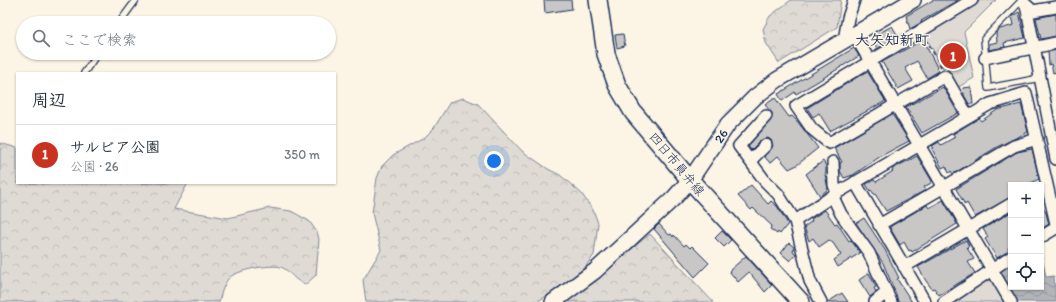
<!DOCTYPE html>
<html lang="ja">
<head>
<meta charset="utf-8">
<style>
	:root { --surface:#fff; --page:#f6f6f7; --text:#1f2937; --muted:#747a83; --line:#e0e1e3; --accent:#c8321e }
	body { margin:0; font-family:Itim,"Klee One",sans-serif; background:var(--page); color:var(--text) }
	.controls { position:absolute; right:12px; bottom:12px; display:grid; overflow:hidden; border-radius:0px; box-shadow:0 1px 3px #0004 }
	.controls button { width:36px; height:36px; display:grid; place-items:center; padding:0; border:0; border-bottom:1px solid var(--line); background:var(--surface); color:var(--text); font:20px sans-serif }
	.you { position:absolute; left:494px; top:161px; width:14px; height:14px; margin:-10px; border:3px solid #fff; border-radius:50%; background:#1a73e8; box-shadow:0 0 0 6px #1a73e833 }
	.badge { display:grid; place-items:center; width:26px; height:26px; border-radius:50%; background:var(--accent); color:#fff; font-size:13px; font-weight:700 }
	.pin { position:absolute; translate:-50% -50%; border:2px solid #fff; box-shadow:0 1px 4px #0006 }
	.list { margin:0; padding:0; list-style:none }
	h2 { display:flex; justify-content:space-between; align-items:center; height:52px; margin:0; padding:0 16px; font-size:17px }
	h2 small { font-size:13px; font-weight:400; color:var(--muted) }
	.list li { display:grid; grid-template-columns:26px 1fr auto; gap:12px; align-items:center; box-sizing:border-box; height:60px; padding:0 16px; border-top:1px solid var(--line) }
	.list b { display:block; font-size:15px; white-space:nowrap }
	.list p { margin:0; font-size:13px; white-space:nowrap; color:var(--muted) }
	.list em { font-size:13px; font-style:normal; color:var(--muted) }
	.icon { flex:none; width:22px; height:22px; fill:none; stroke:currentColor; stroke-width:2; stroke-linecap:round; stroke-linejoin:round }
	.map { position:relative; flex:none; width:1056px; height:302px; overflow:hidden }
	.search { position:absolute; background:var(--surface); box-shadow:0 1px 3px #0004; left:16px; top:16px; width:320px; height:44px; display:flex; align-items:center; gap:10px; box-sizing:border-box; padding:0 14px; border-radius:22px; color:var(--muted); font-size:15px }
	.panel { position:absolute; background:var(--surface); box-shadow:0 1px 3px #0004; left:16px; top:72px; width:320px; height:112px; border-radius:0px }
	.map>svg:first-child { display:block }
	.forest { fill:url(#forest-crowns); stroke:#7d8599 }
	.park { fill:#dfdbd4; stroke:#7d8599 }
	.water { fill:url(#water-waves); stroke:#767f94 }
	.building { fill:#c8c7c6; stroke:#1b2f5e }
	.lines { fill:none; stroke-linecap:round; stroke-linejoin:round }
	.lane-casing { stroke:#1b2f5e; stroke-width:8 }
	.street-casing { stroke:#1b2f5e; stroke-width:14 }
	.secondary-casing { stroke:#1b2f5e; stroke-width:18 }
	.primary-casing { stroke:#1b2f5e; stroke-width:20 }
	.path { stroke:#1b2f5e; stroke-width:1.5; stroke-dasharray:4 3; stroke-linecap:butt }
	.lane { stroke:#fcf5e5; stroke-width:5.5 }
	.street { stroke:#fcf5e5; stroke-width:11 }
	.secondary { stroke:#fcf5e5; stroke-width:15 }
	.primary { stroke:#fcf5e5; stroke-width:17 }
	.labels { text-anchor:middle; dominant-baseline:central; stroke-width:3; stroke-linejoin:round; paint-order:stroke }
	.street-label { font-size:13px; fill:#1b2f5e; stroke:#fcf5e5 }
	.quarter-label { font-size:15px; font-weight:bold; fill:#1b2f5e; stroke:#fcf5e5 }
</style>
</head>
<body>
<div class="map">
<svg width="1056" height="302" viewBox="0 0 1056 302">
	<defs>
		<pattern id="forest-crowns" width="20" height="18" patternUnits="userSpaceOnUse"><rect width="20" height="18" fill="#dfdbd4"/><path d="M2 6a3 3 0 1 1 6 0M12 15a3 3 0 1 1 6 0" fill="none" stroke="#bfbcb8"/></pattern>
		<pattern id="water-waves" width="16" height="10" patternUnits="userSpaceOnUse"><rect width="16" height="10" fill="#b2b4b8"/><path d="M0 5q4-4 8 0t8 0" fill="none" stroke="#909399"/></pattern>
	</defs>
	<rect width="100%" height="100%" fill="#fcf5e5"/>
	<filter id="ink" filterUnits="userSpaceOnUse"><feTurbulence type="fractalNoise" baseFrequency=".025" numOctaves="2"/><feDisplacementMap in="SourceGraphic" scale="8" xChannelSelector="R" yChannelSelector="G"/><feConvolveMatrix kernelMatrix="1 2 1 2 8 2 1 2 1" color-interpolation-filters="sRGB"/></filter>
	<g filter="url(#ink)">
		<path class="forest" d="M791,0H841L837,27L779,63L766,43L763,29L770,16Z
			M463,98L478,104L522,151L548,169L560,175L581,193L593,210L598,223L594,255L586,266L559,289L536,302H366L363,280L381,250L372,213L377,178L382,166L393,155L424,138L434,128L450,102Z
			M0,143L17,148V183H188L174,209L228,218L270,208L291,211L309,221L317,232L319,239L316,275L306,284C294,282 291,271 281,267C270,264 235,270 228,279C223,286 221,294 219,302H0Z
			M650,234L713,302H566Z"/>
		<path class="park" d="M981,0H996L964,32L974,78L955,89L924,34Z
			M986,278L994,279L1006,302H951Z"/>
		<path class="water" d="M1041,252L1046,277L1054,276L1056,302H1017L1000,275L1001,269L1011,262V287H1041Z"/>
		<path class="building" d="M544,0H571L572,9L545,13Z
			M933,0H958L921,21L922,22L910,29L906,16Z
			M1019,12L1025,38L1004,43L1005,47L989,50V44L997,42L996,33L1000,29L1014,25L1012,16Z
			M1056,14V36L1041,39L1036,18Z
			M892,26L898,36L877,49L872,37Z
			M623,34L625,46L617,48L615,35Z
			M923,40L939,71L927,78L917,61L905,68L913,81L898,89L882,62Z
			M854,48L859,56L815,83L796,94L795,92L782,101L778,94Z
			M1056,50V72L1053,73L1051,64L1049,65L1048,52Z
			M867,71L885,100L884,102L830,131L819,113L813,117L807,108Z
			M943,87L958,113L922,133L906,107Z
			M971,87L973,104H969L964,95L963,88Z
			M775,98L789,117L792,116L797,121L818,148L797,165L789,169L778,156L770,163L764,156L773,146L771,140L768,138L761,140L751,150L748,146L771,120L772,113L765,105Z
			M1021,104L1028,132L997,147L953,174L951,171L949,173L946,166L942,168L932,149L934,148L932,146L939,142L941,145L955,137L953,134L979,118L981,121L997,110Z
			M892,114L909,141L881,156L853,175L844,178L840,171V163L842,162L834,148Z
			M1032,149L1039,179L1027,185H1011V197L975,217L967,203L965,205L956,189L1017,152Z
			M917,156L932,181L931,183L924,187L926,190L886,211L875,194H874L871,190L870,191L866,184L874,180L876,182L893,171L892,169Z
			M823,161L826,166V173L825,174L828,189L820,196L806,174Z
			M751,185L768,204L771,201L777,206L788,224L780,234L778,232L777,234L770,229L772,226L753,208L751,210L738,196Z
			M943,200L957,224L912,252L911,250L909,251L904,242L900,245L890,228L891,226L927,205L929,208Z
			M1041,203L1046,213L1049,224L1041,229Z
			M825,210L835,224L837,223L849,241L851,240L860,253L838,267L834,260L841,255L833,243L829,240L819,247L813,238L809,241L804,227L812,221L811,219Z
			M1011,212V246L1008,248L1009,251L997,258L985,239L988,237L983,229Z
			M864,218L885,250L899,278L897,279L912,302H898L896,294L883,263L856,223Z
			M659,224L669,235L671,234L673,237L674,235L684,246L686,244L690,248L692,246L709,263L695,277L654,229Z
			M722,231L731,240L724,247L715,238Z
			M966,240L969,246L967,248L974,259L968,262L975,273L939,295L934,288L932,289L926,281L918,267Z
			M789,243L794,247L793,251L796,254L790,261L781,253Z
			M746,256L772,285L765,292L749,272L738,282L729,271Z
			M869,273L876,287L874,288L876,292L870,297L859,280Z
			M842,293L848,302H828Z"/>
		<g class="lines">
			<g class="lane-casing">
				<path id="lane" d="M1022,0L984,39L988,88L1040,78
					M119,23L136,0
					M84,73L98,53"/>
			</g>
			<g class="street-casing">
				<path id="street" d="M1023,2L1033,11L1056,7
					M1026,5L1056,159
					M854,34L1011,302
					M844,40L848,18L854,0
					M985,58L1056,43
					M766,116L739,146L765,181L778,194L795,221
					M968,116L945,76L829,143L812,129L796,106L972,0
					M751,160L766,145
					M833,162L834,185L837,193
					M855,182L925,302
					M833,197L841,214L869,253L891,302
					M879,225L1014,146L1037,139
					M1041,237L1056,228
					M904,267L1011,204
					M821,302L810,281L795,221L837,193L990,104L1026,93L1056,224
					M875,302L887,292
					M944,302L1011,257"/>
			</g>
			<g class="secondary-casing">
				<path id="secondary" d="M553,302L595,271L674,198L690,180L728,124L755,97L777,80L913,0"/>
			</g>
			<g class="primary-casing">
				<path id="primary" d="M598,0L606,54L617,85L633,112L690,180L801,302"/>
			</g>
			<path class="path" d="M926,39L941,67"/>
			<use href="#lane" class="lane"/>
			<use href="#street" class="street"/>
			<use href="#secondary" class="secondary"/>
			<use href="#primary" class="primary"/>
		</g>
	</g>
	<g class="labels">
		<g class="street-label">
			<text transform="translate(721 136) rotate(-56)">26</text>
			<text transform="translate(677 164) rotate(50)">四日市員弁線</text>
		</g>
		<g class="quarter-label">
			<text x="892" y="40">大矢知新町</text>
		</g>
	</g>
</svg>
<div class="controls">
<button>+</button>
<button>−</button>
<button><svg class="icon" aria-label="locate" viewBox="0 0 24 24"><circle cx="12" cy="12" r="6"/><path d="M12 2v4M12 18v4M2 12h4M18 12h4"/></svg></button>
</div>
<div class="you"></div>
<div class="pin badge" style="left:953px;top:56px">1</div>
<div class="search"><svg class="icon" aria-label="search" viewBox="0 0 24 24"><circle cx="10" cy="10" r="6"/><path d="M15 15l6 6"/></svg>ここで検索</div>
<section class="panel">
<h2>周辺<small></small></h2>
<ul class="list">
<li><span class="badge">1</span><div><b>サルビア公園</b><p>公園 · 26</p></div><em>350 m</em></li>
</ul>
</section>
</div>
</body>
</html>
